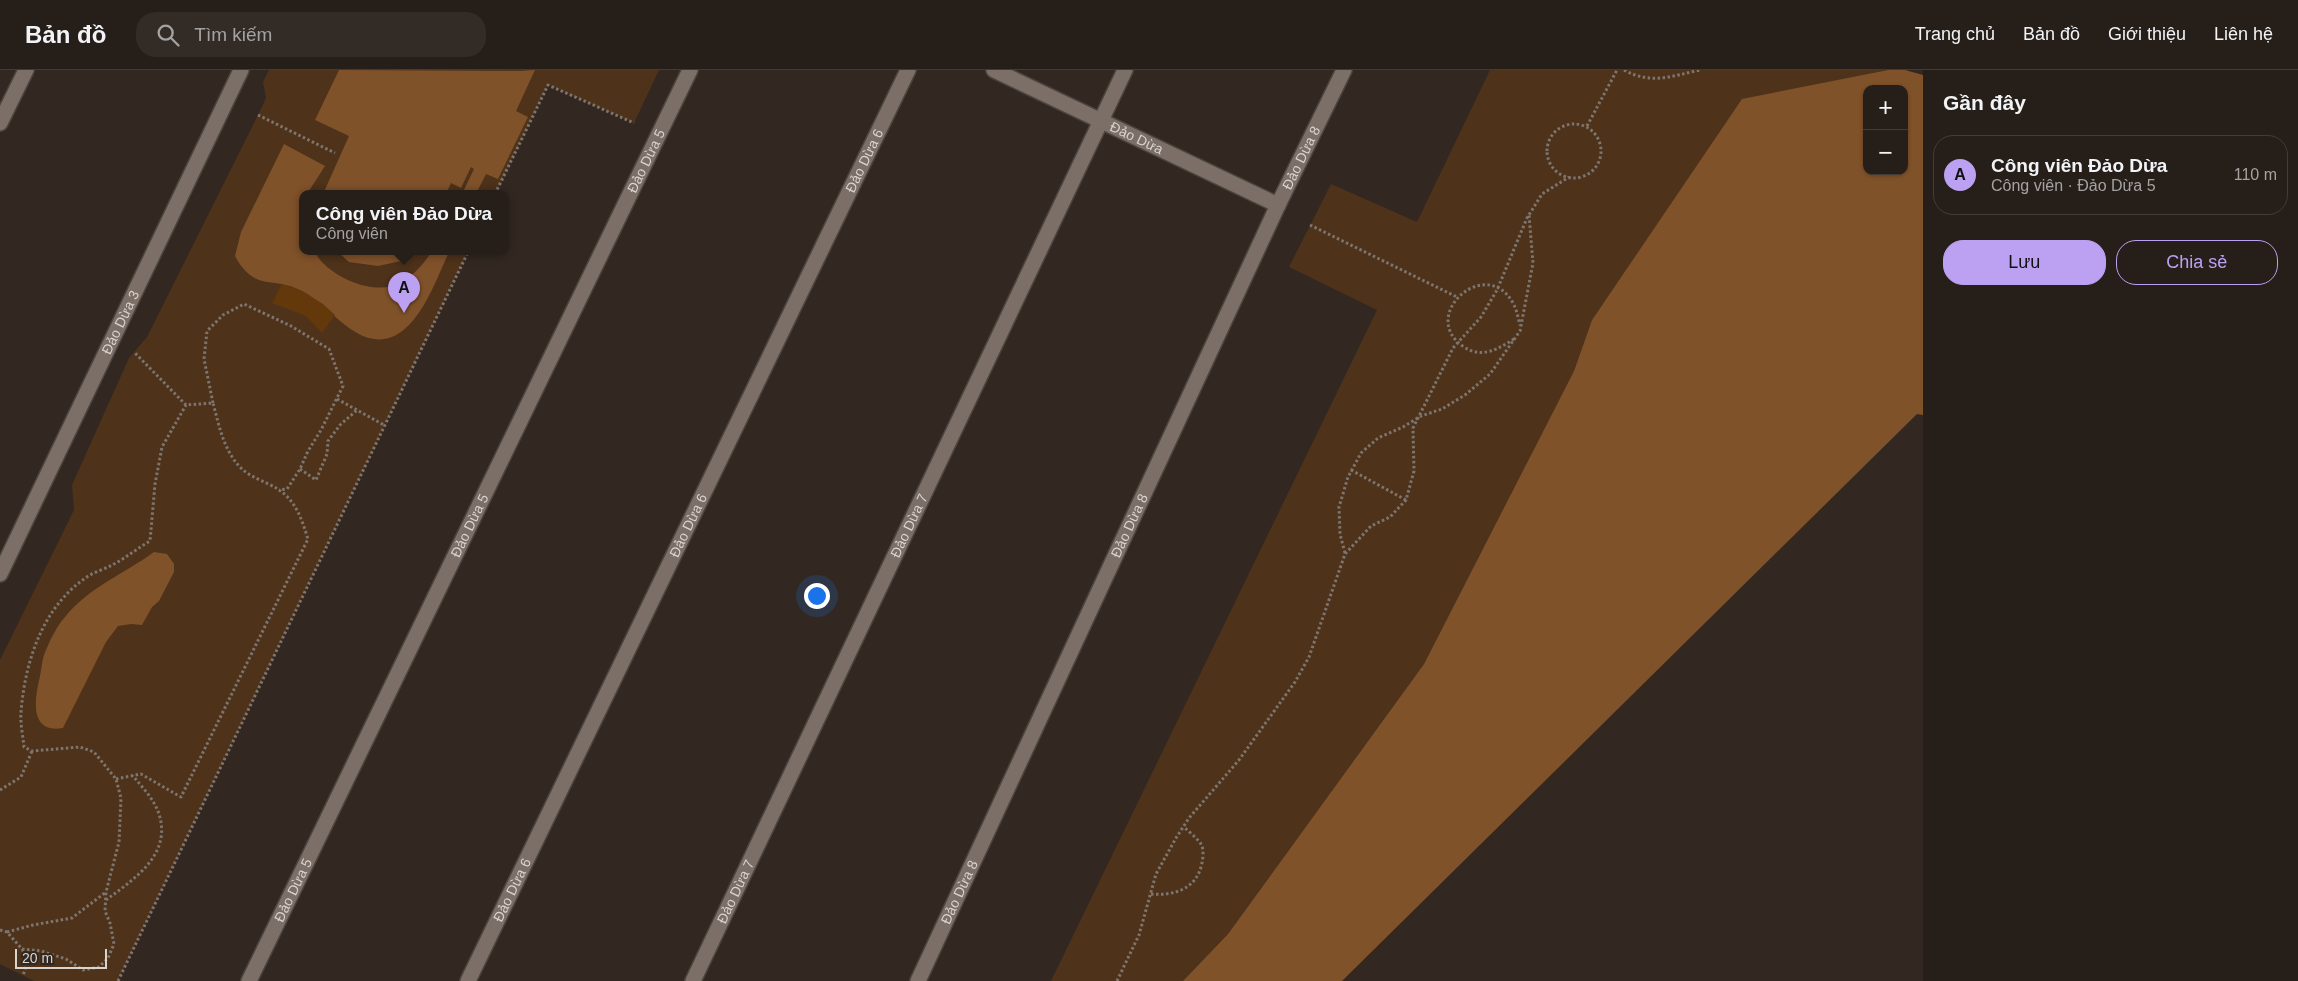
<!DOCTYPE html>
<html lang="vi">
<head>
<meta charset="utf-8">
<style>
	:root { --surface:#261e19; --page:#322b26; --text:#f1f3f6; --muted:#a4a2a2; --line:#423c38; --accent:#bca0f2 }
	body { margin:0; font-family:Arial,sans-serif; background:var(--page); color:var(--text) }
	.controls { position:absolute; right:15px; top:15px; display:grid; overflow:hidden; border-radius:10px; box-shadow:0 1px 4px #0004 }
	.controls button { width:45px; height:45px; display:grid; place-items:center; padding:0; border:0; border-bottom:1px solid var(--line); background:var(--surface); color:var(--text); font:25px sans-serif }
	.scale { position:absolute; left:15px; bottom:12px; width:92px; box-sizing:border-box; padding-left:5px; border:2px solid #dad4cf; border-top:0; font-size:14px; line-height:18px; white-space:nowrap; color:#dad4cf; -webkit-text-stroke:4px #322821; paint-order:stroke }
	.you { position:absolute; left:816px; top:525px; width:18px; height:18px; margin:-12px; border:4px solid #fff; border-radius:50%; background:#1a73e8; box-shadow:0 0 0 8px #1a73e833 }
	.badge { display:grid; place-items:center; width:32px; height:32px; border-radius:50%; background:var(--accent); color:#111; font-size:16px; font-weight:700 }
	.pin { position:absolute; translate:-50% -41px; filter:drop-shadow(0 1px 2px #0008) }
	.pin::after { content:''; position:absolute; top:26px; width:18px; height:15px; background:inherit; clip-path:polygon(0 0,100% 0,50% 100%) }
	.popup { position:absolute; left:299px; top:120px; width:210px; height:65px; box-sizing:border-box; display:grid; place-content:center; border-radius:10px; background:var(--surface); filter:drop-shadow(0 1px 4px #0005); font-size:16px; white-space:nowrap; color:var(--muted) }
	.popup b { font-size:19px; color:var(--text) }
	.popup::after { content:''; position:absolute; left:50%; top:100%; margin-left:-10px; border:10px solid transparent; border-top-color:var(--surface) }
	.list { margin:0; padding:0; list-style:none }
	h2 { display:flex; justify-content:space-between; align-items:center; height:65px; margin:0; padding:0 20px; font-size:21px }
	h2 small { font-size:16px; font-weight:400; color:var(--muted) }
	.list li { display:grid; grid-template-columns:32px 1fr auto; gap:15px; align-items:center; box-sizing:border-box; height:80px; margin:0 10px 10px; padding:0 10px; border:1px solid var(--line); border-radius:20px }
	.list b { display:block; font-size:19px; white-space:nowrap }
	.list p { margin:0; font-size:16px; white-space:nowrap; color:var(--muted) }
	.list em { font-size:16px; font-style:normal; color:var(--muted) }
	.actions { display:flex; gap:10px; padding:15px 20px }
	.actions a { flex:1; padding:11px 0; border:1px solid var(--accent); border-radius:20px; text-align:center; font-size:18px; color:var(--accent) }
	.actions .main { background:var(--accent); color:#111 }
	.icon { flex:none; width:28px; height:28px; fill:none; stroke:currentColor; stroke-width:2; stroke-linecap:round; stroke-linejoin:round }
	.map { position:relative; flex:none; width:1923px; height:911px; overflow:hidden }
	header { display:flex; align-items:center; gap:30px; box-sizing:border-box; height:70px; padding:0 25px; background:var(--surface); border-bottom:1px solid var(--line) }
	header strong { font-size:24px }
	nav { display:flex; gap:28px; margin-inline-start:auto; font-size:18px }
	.search { width:350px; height:45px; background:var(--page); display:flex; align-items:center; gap:12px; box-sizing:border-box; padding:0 18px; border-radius:20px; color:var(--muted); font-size:19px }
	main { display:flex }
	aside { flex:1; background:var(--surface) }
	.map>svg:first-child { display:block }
	.green { fill:#4e321a }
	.water { fill:#80522a; fill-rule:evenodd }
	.building { fill:#63380b }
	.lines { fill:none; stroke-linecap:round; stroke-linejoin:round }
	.street-casing { stroke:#4b443d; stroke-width:18 }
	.secondary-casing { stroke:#4b443d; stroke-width:18 }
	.path { stroke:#7d756f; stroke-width:3; stroke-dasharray:2.5 2.5; stroke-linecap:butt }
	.street { stroke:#7b6f67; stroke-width:15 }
	.secondary { stroke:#7b6f67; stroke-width:15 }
	.labels { text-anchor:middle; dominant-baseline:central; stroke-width:4; stroke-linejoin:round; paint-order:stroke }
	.street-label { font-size:14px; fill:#dad4cf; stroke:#322821 }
</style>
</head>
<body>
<header>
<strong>Bản đồ</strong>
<div class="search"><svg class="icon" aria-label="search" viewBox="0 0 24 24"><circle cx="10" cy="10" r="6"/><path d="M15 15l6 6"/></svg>Tìm kiếm</div>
<nav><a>Trang chủ</a><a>Bản đồ</a><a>Giới thiệu</a><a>Liên hệ</a></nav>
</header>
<main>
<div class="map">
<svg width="1923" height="911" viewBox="0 0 1923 911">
	<rect width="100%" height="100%" fill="#322821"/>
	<path class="green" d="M269,0H659L634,53L548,15L495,124H303V182H468L118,911H34L0,894V590L74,440L72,415L129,288L147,267L258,45L266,28L263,12Z
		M1490,0H1888L1742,30L1592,250L1574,301L1424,594L1228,864L1183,911H1051L1377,240L1289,197L1331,114L1417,152Z"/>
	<path class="water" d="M339,0L520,1L535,0L516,41L528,47L498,109L486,104L476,124H462L474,99L471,97L461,118L451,113L446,124H323L349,66L315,50Z
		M1888,0H1905L1923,5V345L1917,344L1342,911H1183L1228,864L1424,594L1574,301L1592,250L1742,29ZM1867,19H1904V101H1867Z
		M284,74L325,96L307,124H303V182H315C327,206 372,226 399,214C411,208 425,193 431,182H449C433,216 409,292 357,263C337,252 323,232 302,221C272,205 255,223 235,186L241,162Z
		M338,182H413L406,190L378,196L349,192Z
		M154,482L167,484L174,494V502L159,531L152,537L142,555L131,554L118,556L106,572L63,658C28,664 35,627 40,606C42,597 42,588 46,580C51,568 57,556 65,547C89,517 124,504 154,482Z"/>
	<path class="building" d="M282,214L302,221L323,234L335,245L322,263L306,246L272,233Z"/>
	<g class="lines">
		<g class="street-casing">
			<g id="street">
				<path d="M0,53L26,0"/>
				<path id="s1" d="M0,504L241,0"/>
				<path id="s2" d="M249,911L690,0"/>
				<path id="s3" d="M468,911L908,0"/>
				<path id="s4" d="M693,911L1125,0"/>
				<path id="s5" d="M918,911L1278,135L1344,0"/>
			</g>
		</g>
		<g class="secondary-casing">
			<g id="secondary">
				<path id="s6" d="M994,0L1278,135"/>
			</g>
		</g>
		<path class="path" d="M1624,0C1651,15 1672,6 1700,0
			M258,45L335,83
			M1547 81a27 27 0 1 1 54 0a27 27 0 1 1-54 0Z
			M1587,56L1617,0
			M495,124L548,15L634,53
			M1310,155L1457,227
			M1514,269C1498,279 1482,289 1464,277C1417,246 1486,184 1513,233C1517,240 1518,248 1520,255
			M337,329L384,355
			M213,333L204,289L207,261L223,245L244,234L291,256L329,279L343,316L321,360L308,381L300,399L287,419L279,420
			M300,399L316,410L327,384L328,371L340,355L357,340
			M1351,400L1406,430
			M1345,483L1340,464L1339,437L1348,407L1361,383L1378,368L1403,357L1421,346L1442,339L1465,325L1490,304L1520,261L1533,193L1529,145
			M116,709L141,704L181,727L308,469C302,450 296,431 279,420C268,412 250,408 240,397C223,379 219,355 213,333L186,335L134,282
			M0,720L21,707L32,681
			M1151,824C1174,826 1197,819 1202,793C1203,788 1204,779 1201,774C1197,768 1189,762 1184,757
			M106,830C134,809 172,785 159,744C154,729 142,717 133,706
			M0,860L7,862L22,879L41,881L66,889L83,900L99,897L108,888L114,874L110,853L105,841L106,822L119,772L121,728L116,709L94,682L80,677L32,681L24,677C23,666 20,653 21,642C25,592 42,539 84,509C93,502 105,499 114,494C127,487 138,478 150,471L155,414L162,377L186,335
			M7,862L33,855L72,848L106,822
			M22,879L28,889L23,906
			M118,911L468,182
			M1117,911L1139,865L1156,804L1176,768L1189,748L1239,690L1295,612L1309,587L1345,484L1371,456L1390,447L1406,430L1414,401L1413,358L1453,278L1481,247L1497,220L1527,148L1542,124L1569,107"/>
		<use href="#street" class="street"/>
		<use href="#secondary" class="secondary"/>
	</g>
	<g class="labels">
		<g class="street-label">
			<text stroke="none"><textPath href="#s6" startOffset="158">Đảo Dừa</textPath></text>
			<text stroke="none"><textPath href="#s5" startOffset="908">Đảo Dừa 8</textPath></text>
			<text stroke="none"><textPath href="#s2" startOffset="911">Đảo Dừa 5</textPath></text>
			<text stroke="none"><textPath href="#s3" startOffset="911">Đảo Dừa 6</textPath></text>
			<text stroke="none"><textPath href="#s1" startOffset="279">Đảo Dừa 3</textPath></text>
			<text stroke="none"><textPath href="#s3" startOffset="506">Đảo Dừa 6</textPath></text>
			<text stroke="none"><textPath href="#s4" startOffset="504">Đảo Dừa 7</textPath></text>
			<text stroke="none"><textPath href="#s5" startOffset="502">Đảo Dừa 8</textPath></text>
			<text stroke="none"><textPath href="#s2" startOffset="506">Đảo Dừa 5</textPath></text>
			<text stroke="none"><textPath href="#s2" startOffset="101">Đảo Dừa 5</textPath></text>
			<text stroke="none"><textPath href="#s3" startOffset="101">Đảo Dừa 6</textPath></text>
			<text stroke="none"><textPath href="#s4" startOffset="99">Đảo Dừa 7</textPath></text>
			<text stroke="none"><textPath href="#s5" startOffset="98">Đảo Dừa 8</textPath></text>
		</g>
	</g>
</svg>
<div class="controls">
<button>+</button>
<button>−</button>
</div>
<div class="scale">20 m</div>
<div class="you"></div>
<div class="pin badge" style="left:404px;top:243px">A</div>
<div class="popup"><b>Công viên Đảo Dừa</b>Công viên</div>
</div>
<aside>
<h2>Gần đây<small></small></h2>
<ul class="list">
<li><span class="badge">A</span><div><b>Công viên Đảo Dừa</b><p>Công viên · Đảo Dừa 5</p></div><em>110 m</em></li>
</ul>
<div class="actions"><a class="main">Lưu</a><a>Chia sẻ</a></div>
</aside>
</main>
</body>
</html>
